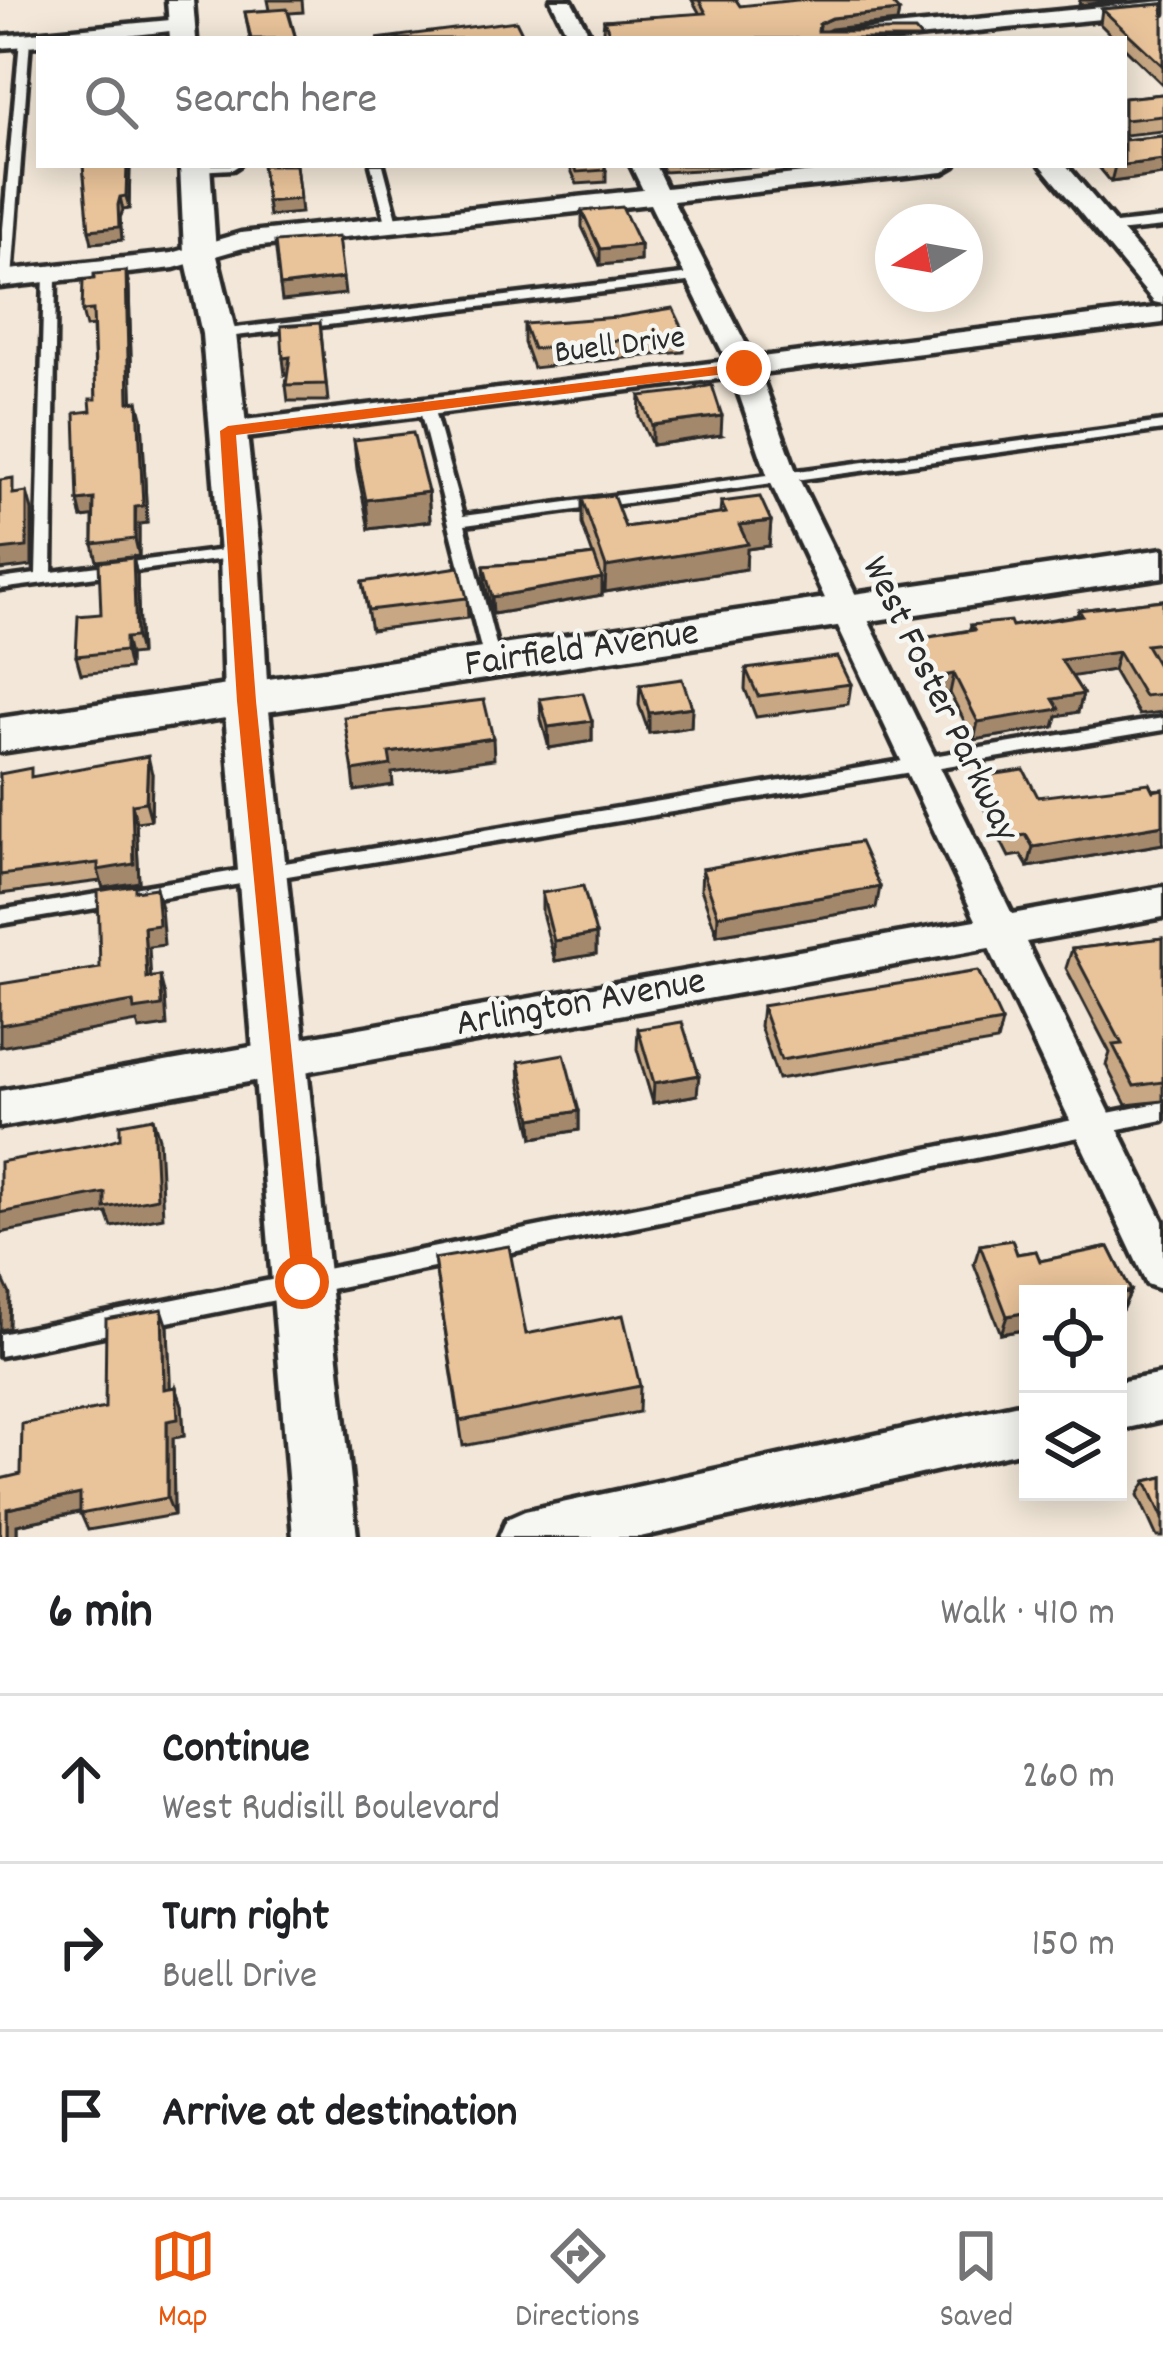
<!DOCTYPE html>
<html lang="en">
<head>
<meta charset="utf-8">
<style>
	:root { --surface:#fff; --page:#f6f6f6; --text:#202124; --muted:#757577; --line:#e0e0e0; --accent:#ea580c }
	body { margin:0; font-family:Dekko,sans-serif; background:var(--page); color:var(--text) }
	.controls { position:absolute; right:36px; bottom:36px; display:grid; overflow:hidden; border-radius:0px; box-shadow:0 6px 30px #0003 }
	.controls button { width:108px; height:108px; display:grid; place-items:center; padding:0; border:0; border-bottom:3px solid var(--line); background:var(--surface); color:var(--text); font:60px sans-serif }
	.compass { position:absolute; left:875px; top:204px; width:108px; height:108px; border-radius:50%; background:var(--surface); box-shadow:0 6px 30px #0003; rotate:259deg }
	.stop { position:absolute; width:36px; height:36px; margin:-27px; border:9px solid #ea580c; border-radius:50%; background:#fff }
	.stop.end { background:#ea580c; border-color:#fff; box-shadow:0 3px 12px #0008 }
	.list { margin:0; padding:0; list-style:none }
	h2 { display:flex; justify-content:space-between; align-items:center; height:156px; margin:0; padding:0 48px; font-size:51px }
	h2 small { font-size:39px; font-weight:400; color:var(--muted) }
	.list li { display:grid; grid-template-columns:78px 1fr auto; gap:36px; align-items:center; box-sizing:border-box; height:168px; padding:0 48px; border-top:3px solid var(--line) }
	.list b { display:block; font-size:45px; white-space:nowrap }
	.list p { margin:0; font-size:39px; white-space:nowrap; color:var(--muted) }
	.list em { font-size:39px; font-style:normal; color:var(--muted) }
	.icon { flex:none; width:66px; height:66px; fill:none; stroke:currentColor; stroke-width:2; stroke-linecap:round; stroke-linejoin:round }
	.map { position:relative; flex:none; width:1163px; height:1537px; overflow:hidden }
	.search { position:absolute; background:var(--surface); box-shadow:0 6px 30px #0003; left:36px; right:36px; top:36px; height:132px; display:flex; align-items:center; gap:30px; box-sizing:border-box; padding:0 42px; border-radius:0px; color:var(--muted); font-size:45px }
	.sheet { height:660px; background:var(--surface) }
	nav { display:flex; justify-content:space-around; align-items:center; box-sizing:border-box; height:168px; border-top:3px solid var(--line); background:var(--surface); font-size:33px; color:var(--muted) }
	nav a { display:grid; justify-items:center; gap:6px }
	nav .on { color:var(--accent) }
	.map>svg:first-child { display:block }
	.lines { fill:none; stroke-linecap:round; stroke-linejoin:round }
	.service-casing { stroke:#2b2b2b; stroke-width:9 }
	.minor-casing { stroke:#2b2b2b; stroke-width:9 }
	.tertiary-casing { stroke:#2b2b2b; stroke-width:9 }
	.secondary-casing { stroke:#2b2b2b; stroke-width:9 }
	.service { fill:#f6f6f2; fill-rule:evenodd }
	.minor { fill:#f6f6f2; fill-rule:evenodd }
	.tertiary { fill:#f6f6f2; fill-rule:evenodd }
	.secondary { fill:#f6f6f2; fill-rule:evenodd }
	.wall { fill:#c8a884; stroke:#2b2b2b; stroke-width:3 }
	.shaded-wall { fill:#a3886c; stroke:#2b2b2b; stroke-width:3 }
	.building { fill:#e9c39a; stroke:#2b2b2b; stroke-width:3 }
	.route { fill:#ea580c }
	.labels { text-anchor:middle; dominant-baseline:central; stroke-width:9; stroke-linejoin:round; paint-order:stroke }
	.far-street-label { font-size:33px; fill:#2b2b2b; stroke:#f6f6f2 }
	.street-label { font-size:39px; fill:#2b2b2b; stroke:#f6f6f2 }
</style>
</head>
<body>
<div class="map">
<svg width="1163" height="1537" viewBox="0 0 1163 1537">
	<rect width="100%" height="100%" fill="#f2e7d8"/>
	<filter id="ink" filterUnits="userSpaceOnUse"><feTurbulence type="fractalNoise" baseFrequency=".00833" numOctaves="2"/><feDisplacementMap in="SourceGraphic" scale="24" xChannelSelector="R" yChannelSelector="G"/><feConvolveMatrix kernelMatrix="1 2 1 2 8 2 1 2 1" color-interpolation-filters="sRGB"/></filter>
	<g filter="url(#ink)">
		<g class="lines">
			<g class="service-casing">
				<path id="service" d="M25,37L30,40L12,279L5,283L0,281V262L20,40Z
					M190,165H239L233,169L195,171L191,170Z
					M371,165H383L399,226L397,229L387,226Z
					M1163,219V227L1107,233L1101,229L1107,225Z
					M50,270L56,274L52,572L240,548L246,550L248,553L246,556L0,589V579L36,574L44,274Z
					M699,273L705,277L704,280L219,338L212,334L219,330Z
					M426,403L433,407L463,516L1163,422V430L465,525L501,664L493,670L485,664L419,407Z
					M1163,718V730L0,924V910Z
					M1163,1102V1120L0,1356V1334Z"/>
			</g>
			<g class="minor-casing">
				<path id="minor" d="M551,0H571L592,39H570Z
					M1163,1V13L896,39H820L831,33Z
					M181,19L191,25L188,29L99,39H39V45L0,48V36Z
					M631,165H655L666,188L877,165H955L943,172L673,201L753,358L1163,307V323L760,373L798,477L1012,914L1163,887V917L1026,942L1163,1221V1290L1147,1284L989,948L0,1127V1091L976,920L768,477L733,377L228,440L213,431L228,422L727,361L650,204L243,248L174,268L0,287V271L172,253L241,233L643,190Z
					M1041,165H1066L1163,279V304L1154,302Z
					M1163,1374V1420L1118,1430V1382Z
					M1028,1402V1450L640,1537H499L507,1519L525,1511Z"/>
			</g>
			<g class="tertiary-casing">
				<path id="tertiary" d="M167,0H193L196,39H170Z
					M180,165H210L216,252L236,334L260,553L268,701L357,1537H293L224,701L220,553L202,334L184,252Z"/>
			</g>
			<g class="secondary-casing">
				<path id="secondary" d="M1163,549V577L0,752V718Z"/>
			</g>
			<use href="#service" class="service"/>
			<use href="#minor" class="minor"/>
			<use href="#tertiary" class="tertiary"/>
			<use href="#secondary" class="secondary"/>
		</g>
		<path class="wall" d="M268,0H302L303,12L289,13L296,39H250L245,12L270,10Z
			M692,0H736L740,6L899,11L897,22L831,29L826,31L922,39H607L603,30L604,20L700,14Z
			M1163,4V85L1124,47V39H1115L1100,24L1102,9Z
			M1163,94V131L1124,135V140L1163,136V175L1111,182L1097,165H1124V98Z
			M83,165H130L129,209L123,210L120,218L122,240L92,243Z
			M569,165H604L606,170V182L577,184Z
			M660,165H785L664,172Z
			M582,211L640,245V261L600,265L582,227Z
			M126,271L129,287L132,401L142,417L147,523L139,524V556L97,561L93,544V516L82,518L78,501L91,411L96,399L93,326L86,327L82,311L94,279Z
			M320,323L328,401H288L286,385L288,375H285Z
			M524,324L685,333L684,352L533,368L524,343Z
			M640,396L721,435L652,445L639,416Z
			M354,440L428,492L430,521L369,529L357,469Z
			M582,499L625,527L720,514L721,502L771,521L769,546L747,549L746,569L605,592L602,583V595L493,614L485,584L484,566L549,561L593,555L582,524Z
			M133,558L137,575L140,654L129,655V669L81,674L76,656Z
			M362,582L467,598L468,618L371,630Z
			M1163,600V660L1156,661L1163,674V712L1139,715L1113,670L1072,676L1083,694L1078,712L1057,716L1054,727L974,740L950,693L934,695L913,657L917,639L970,630L971,625L1012,626L1077,615L1079,610Z
			M746,669L851,684L848,704L756,717L745,689Z
			M640,685L692,707L691,727L649,733L639,705Z
			M540,699L592,721V741L549,748L541,719Z
			M0,774L34,777L152,774L151,820L136,822L139,882L103,888L101,881L0,894Z
			M983,776L1038,797L1163,789V844L1028,867L1021,855L1009,857L978,796Z
			M702,869L876,908L717,935L701,889Z
			M542,893L596,934V954L555,961L542,913Z
			M1163,938V1101L1126,1105L1106,1065L1110,1053L1066,968L1072,949Z
			M762,1006L1002,1022L997,1042L778,1079L760,1026Z
			M638,1029L697,1095L653,1103L637,1049Z
			M519,1062L579,1111V1130L533,1138L520,1082Z
			M1012,1240L1017,1254L1036,1251L1040,1261L1109,1247L1131,1291L1122,1310L1118,1311V1294H1028V1329L1001,1334L974,1264L980,1245Z
			M434,1259L526,1334L640,1386L639,1412L463,1446Z
			M168,1327L170,1388L176,1387L182,1405L184,1436L173,1438L174,1515L88,1530L80,1512L17,1525V1537H0L21,1474L105,1408Z
			M1163,1477V1537H1157L1138,1495L1146,1481Z"/>
		<path class="shaded-wall" d="M1080,0H1127L1079,5Z
			M899,11L897,22L831,29L818,35L819,24L832,18Z
			M1163,160V175L1111,182L1115,166Z
			M127,165H130L129,209L126,196Z
			M296,165L301,213L269,216L267,202Z
			M120,197L123,210L120,218L122,240L92,243L89,230L118,205Z
			M640,245V261L600,265V249Z
			M126,271L129,287L133,418L129,402Z
			M343,278L345,294L282,301L280,286Z
			M290,357L292,374L285,375L283,358Z
			M138,401L142,417L147,523L139,524V556L135,539Z
			M722,416L721,435L652,445V425Z
			M27,492L32,510V566L0,570V550Z
			M428,492L430,521L369,529L366,500Z
			M94,499L98,516L82,518L78,501Z
			M771,521L769,546L747,549L746,569L605,592L606,567L739,525Z
			M133,558L137,575L140,654L136,637Z
			M602,578V595L493,614L492,597Z
			M125,638L129,655V669L125,651Z
			M1118,652L1113,670L1057,679L1061,660Z
			M954,674L950,693L934,695L937,677Z
			M1083,694L1078,712L1057,716L1054,727L974,740L978,722L1053,699Z
			M692,707L691,727L649,733V713Z
			M592,721V741L549,748L548,727Z
			M493,738L494,759L392,773L393,785L355,791L353,771L389,753Z
			M148,756L152,774L151,820L146,802Z
			M132,804L136,822L139,882L103,888L98,870Z
			M1163,825V844L1028,867L1033,847Z
			M880,887L876,908L717,935L718,915Z
			M156,888L161,908L164,945L149,947L152,998L147,978L144,927Z
			M596,934V954L555,961L554,941Z
			M160,976L165,996L167,1026L139,1030L137,1022L0,1047V1025Z
			M699,1075L697,1095L653,1103L654,1083Z
			M579,1111V1130L533,1138L532,1119Z
			M153,1118L159,1138L163,1217L112,1227L107,1213L0,1233V1213Z
			M1,1275L10,1294L9,1328L0,1330Z
			M1131,1291L1122,1310L1118,1311V1294Z
			M162,1309L168,1327L171,1407L164,1389Z
			M1028,1312V1329L1001,1334L1007,1316Z
			M176,1387L182,1405L184,1436L173,1438L174,1515L167,1498V1421Z
			M80,1494L88,1510L17,1525V1537H7V1509Z"/>
		<path class="building" d="M699,0H736L740,6L797,0H889L899,11L832,18L819,24L818,31H915L922,39H612L604,20L706,13Z
			M1163,4V66L1102,9Z
			M287,9L296,39H251L245,12Z
			M516,21L525,39H376Z
			M1163,94V116L1124,120V140L1163,136V160L1124,165V98Z
			M83,165H127L126,196L120,197L118,205L119,227L89,230Z
			M262,165H296L300,199L267,202Z
			M574,165H604L606,170L577,172Z
			M622,207L640,245L600,249L582,211Z
			M338,237L343,278L280,286L275,242Z
			M126,271L129,402L138,401L143,506L135,507V539L93,544L94,499L78,501L75,413L91,411L90,399H96L93,310L82,311L83,280L94,279V274Z
			M673,308L685,333L533,349L524,324L618,317Z
			M320,323L326,384L286,385L290,357L283,358L281,326Z
			M712,385L722,416L652,425L640,396L685,391Z
			M413,433L428,492L366,500L354,440Z
			M13,478V494L27,492V547L0,550V480Z
			M613,495L625,527L726,513L721,502L760,497L771,521L739,525L748,544L606,567L582,499Z
			M594,555L602,578L492,597L484,566L549,561Z
			M133,558L136,637L125,638V651L76,656L78,616L101,614L99,562Z
			M459,567L467,598L368,610L362,582Z
			M1163,600V643L1146,645L1163,674V694L1144,696L1118,652L1061,660L1083,694L1053,699L1059,709L978,722L954,674L937,677L917,639L974,630L971,625L1010,621L1012,626L1082,615L1079,610Z
			M838,657L851,684L758,696L746,669Z
			M682,679L692,707L649,713L640,685Z
			M583,693L592,721L548,727L540,699Z
			M484,700L493,738L389,753L391,765L353,771L344,717Z
			M148,756L146,802L132,804L134,864L98,870V863L0,875V774L31,768V777Z
			M1024,770L1038,797L1149,783L1153,791L1163,789V825L1033,847L1026,835L1014,837L983,776Z
			M860,842L880,887L718,915L702,869Z
			M135,885V891L156,888L159,925L144,927L147,978L160,976L162,1006L134,1010L133,1002L0,1025V984L100,968L98,891Z
			M583,886L596,934L554,941L542,893Z
			M1163,938V1082L1134,1086L1113,1045L1122,1044L1072,949Z
			M978,971L1002,1022L781,1060L762,1006Z
			M682,1022L699,1075L654,1083L638,1029Z
			M564,1054L579,1111L532,1119L519,1062Z
			M153,1118L157,1198L105,1208V1193L0,1213V1162L103,1143L120,1138V1124Z
			M1012,1240L1017,1254L1036,1251L1040,1261L1109,1247L1131,1291L1117,1294H1028V1312L1007,1316L980,1245Z
			M509,1246L526,1334L623,1315L640,1386L460,1421L434,1259Z
			M162,1309L164,1389L176,1387L178,1419L167,1421V1498L80,1514V1494L7,1509V1537H0V1479L21,1474L22,1424L105,1408L106,1319Z
			M1163,1477V1518L1146,1481Z"/>
	</g>
	<path class="route" d="M744,363L749,365V371L236,435L256,701L315,1282L311,1290H293L237,701L220,431L228,426Z"/>
	<g class="labels">
		<g class="far-street-label">
			<text transform="translate(620 347) rotate(-7)">Buell Drive</text>
		</g>
		<g class="street-label">
			<text transform="translate(582 651) rotate(-8)">Fairfield Avenue</text>
			<text transform="translate(938 700) rotate(64)">West Foster Parkway</text>
			<text transform="translate(581 1005) rotate(-10)">Arlington Avenue</text>
		</g>
	</g>
</svg>
<div class="controls">
<button><svg class="icon" aria-label="locate" viewBox="0 0 24 24"><circle cx="12" cy="12" r="6"/><path d="M12 2v4M12 18v4M2 12h4M18 12h4"/></svg></button>
<button><svg class="icon" aria-label="layers" viewBox="0 0 24 24"><path d="M12 4l9 5-9 5-9-5zM3 14l9 5 9-5"/></svg></button>
</div>
<svg class="compass" viewBox="-18 -18 36 36"><path d="M0-13l5 13h-10z" fill="#e53935"/><path d="M0 13l5-13h-10z" fill="#757577"/></svg>
<div class="stop" style="left:302px;top:1282px"></div>
<div class="stop end" style="left:744px;top:368px"></div>
<div class="search"><svg class="icon" aria-label="search" viewBox="0 0 24 24"><circle cx="10" cy="10" r="6"/><path d="M15 15l6 6"/></svg>Search here</div>
</div>
<section class="sheet">
<h2>6 min<small>Walk · 410 m</small></h2>
<ul class="list">
<li><svg class="icon" aria-label="ahead" viewBox="0 0 24 24"><path d="M12 20V5M6 11l6-6 6 6"/></svg><div><b>Continue</b><p>West Rudisill Boulevard</p></div><em>260 m</em></li>
<li><svg class="icon" aria-label="right" viewBox="0 0 24 24"><path d="M7 20v-9h11M14 6l5 5-5 5"/></svg><div><b>Turn right</b><p>Buell Drive</p></div><em>150 m</em></li>
<li><svg class="icon" aria-label="arrive" viewBox="0 0 24 24"><path d="M6 21V4h12l-3 4 3 4H6"/></svg><div><b>Arrive at destination</b></div></li>
</ul>
</section>
<nav>
<a class="on"><svg class="icon" aria-label="map" viewBox="0 0 24 24"><path d="M3 6l6-2 6 2 6-2v14l-6 2-6-2-6 2zM9 4v14M15 6v14"/></svg>Map</a>
<a><svg class="icon" aria-label="directions" viewBox="0 0 24 24"><path d="M12 3l9 9-9 9-9-9zM9 14v-3h6M13 9l2 2-2 2"/></svg>Directions</a>
<a><svg class="icon" aria-label="saved" viewBox="0 0 24 24"><path d="M7 4h10v16l-5-4-5 4z"/></svg>Saved</a>
</nav>
</body>
</html>
